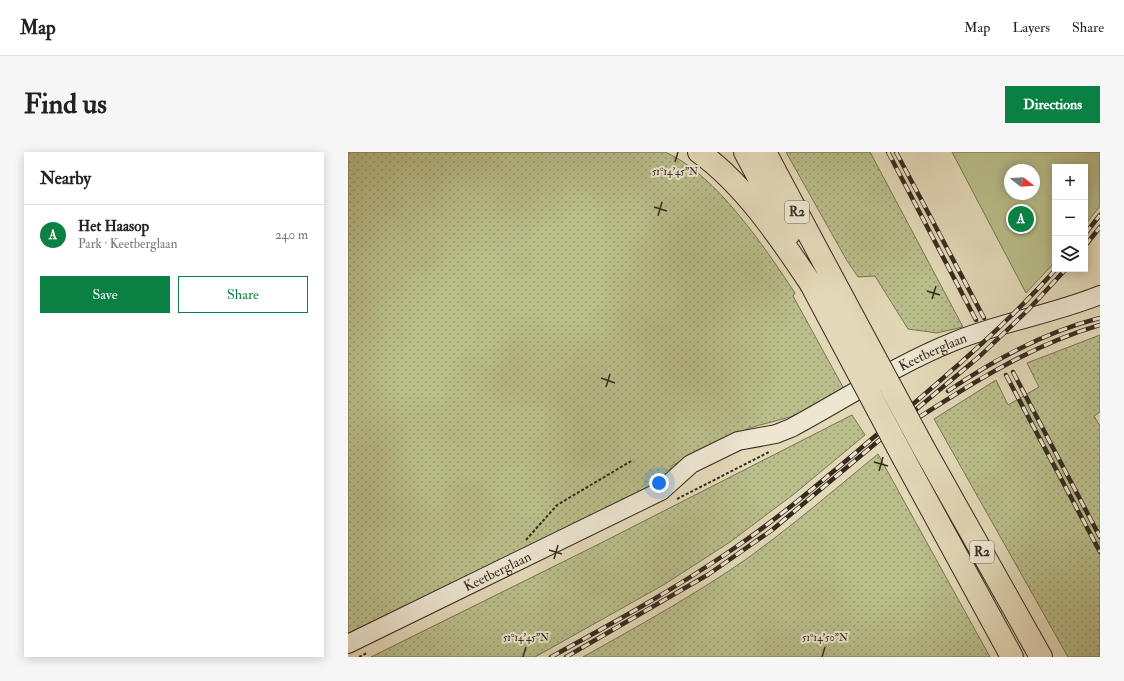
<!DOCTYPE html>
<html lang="en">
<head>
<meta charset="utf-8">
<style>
	:root { --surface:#fff; --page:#f6f6f6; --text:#222; --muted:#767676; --line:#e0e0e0; --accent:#0b8043 }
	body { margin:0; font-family:"IM FELL Double Pica",serif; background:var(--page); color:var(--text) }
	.controls { position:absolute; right:12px; top:12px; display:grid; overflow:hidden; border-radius:0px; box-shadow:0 2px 10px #0003 }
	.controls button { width:36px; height:36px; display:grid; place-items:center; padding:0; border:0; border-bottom:1px solid var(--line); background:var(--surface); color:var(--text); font:20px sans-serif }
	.compass { position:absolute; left:656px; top:12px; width:36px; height:36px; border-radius:50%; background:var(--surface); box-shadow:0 2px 10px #0003; rotate:107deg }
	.you { position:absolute; left:311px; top:331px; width:14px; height:14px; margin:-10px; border:3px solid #fff; border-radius:50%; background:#1a73e8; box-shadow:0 0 0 6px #1a73e833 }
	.badge { display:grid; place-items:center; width:26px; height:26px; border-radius:50%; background:var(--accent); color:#fff; font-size:13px; font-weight:700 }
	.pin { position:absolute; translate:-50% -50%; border:2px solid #fff; box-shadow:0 1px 4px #0006 }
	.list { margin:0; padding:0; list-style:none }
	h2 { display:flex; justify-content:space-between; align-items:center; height:52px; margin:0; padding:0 16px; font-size:17px }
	h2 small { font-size:13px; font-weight:400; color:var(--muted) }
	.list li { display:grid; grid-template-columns:26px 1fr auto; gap:12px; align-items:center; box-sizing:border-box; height:60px; padding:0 16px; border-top:1px solid var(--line) }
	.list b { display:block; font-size:15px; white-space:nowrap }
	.list p { margin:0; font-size:13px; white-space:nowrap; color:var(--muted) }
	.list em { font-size:13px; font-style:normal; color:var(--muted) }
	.actions { display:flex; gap:8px; padding:12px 16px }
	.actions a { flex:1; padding:9px 0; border:1px solid var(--accent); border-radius:0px; text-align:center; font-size:14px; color:var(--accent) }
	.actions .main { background:var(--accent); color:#fff }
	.icon { flex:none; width:22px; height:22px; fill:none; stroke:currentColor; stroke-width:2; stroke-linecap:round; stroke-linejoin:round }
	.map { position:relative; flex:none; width:752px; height:505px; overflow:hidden; border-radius:0px }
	header { display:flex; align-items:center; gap:24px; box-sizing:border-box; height:56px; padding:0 20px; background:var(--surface); border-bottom:1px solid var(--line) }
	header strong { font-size:19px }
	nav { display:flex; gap:22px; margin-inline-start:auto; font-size:14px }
	.intro { display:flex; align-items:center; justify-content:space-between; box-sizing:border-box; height:96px; padding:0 24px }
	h1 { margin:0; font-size:28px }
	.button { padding:10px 18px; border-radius:0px; background:var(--accent); color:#fff; font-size:14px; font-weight:700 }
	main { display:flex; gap:24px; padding:0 24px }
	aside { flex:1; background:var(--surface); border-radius:0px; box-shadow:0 2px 10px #0003 }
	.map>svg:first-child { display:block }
	.grass { fill:url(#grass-dots); stroke:#787455 }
	.park { fill:#b9be8b; stroke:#787455; fill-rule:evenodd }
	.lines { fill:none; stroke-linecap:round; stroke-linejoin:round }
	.secondary-casing { stroke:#372b1f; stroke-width:20 }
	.motorway-casing { stroke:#372b1f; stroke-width:24 }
	.path { stroke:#372b1f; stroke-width:2; stroke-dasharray:3 2; stroke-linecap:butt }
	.secondary { stroke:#ede6d1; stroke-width:18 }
	.motorway { stroke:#e3d9b8; stroke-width:22 }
	.rail-casing { stroke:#372b1f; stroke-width:4.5 }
	.rail { stroke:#ede6d1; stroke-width:3; stroke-dasharray:9; stroke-linecap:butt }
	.motorway-bridge-casing { stroke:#372b1f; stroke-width:24; stroke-linecap:butt }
	.motorway-bridge { stroke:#e3d9b8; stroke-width:22 }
	.ticks { fill:none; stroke:#372b1f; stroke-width:1.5 }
	.labels { text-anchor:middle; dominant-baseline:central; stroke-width:4; stroke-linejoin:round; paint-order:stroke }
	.shield { fill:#ede6d1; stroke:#6e6354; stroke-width:1 }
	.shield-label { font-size:13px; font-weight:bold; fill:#372b1f }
	.street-label { font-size:14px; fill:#372b1f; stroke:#ede6d1 }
	.ticks-label { font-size:10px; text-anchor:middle; fill:#372b1f; stroke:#ede6d1; stroke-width:4; stroke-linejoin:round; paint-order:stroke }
</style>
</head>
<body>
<header>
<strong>Map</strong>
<nav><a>Map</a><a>Layers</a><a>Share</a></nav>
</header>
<div class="intro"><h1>Find us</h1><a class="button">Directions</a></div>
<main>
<aside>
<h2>Nearby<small></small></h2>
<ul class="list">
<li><span class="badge">A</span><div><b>Het Haasop</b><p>Park · Keetberglaan</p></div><em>240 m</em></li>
</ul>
<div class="actions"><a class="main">Save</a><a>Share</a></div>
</aside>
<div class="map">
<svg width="752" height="505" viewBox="0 0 752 505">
	<defs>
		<pattern id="grass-dots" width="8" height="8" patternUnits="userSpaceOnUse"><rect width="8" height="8" fill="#b9be8b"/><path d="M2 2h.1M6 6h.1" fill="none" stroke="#979b71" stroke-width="1.8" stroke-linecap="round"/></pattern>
	</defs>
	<rect width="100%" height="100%" fill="#e3d9b8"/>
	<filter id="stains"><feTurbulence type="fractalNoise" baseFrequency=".005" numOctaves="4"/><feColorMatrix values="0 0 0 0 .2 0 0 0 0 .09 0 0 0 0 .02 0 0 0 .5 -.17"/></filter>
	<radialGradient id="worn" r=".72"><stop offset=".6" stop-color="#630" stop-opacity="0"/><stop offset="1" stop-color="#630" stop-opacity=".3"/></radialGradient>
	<path class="grass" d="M0,0H317C368,22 417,96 447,141L445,144L496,237L457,261L401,276L325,313L313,331L0,486Z
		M438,0H522L615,175L589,181L560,177L527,124L510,125L498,107Z
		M752,183V260L746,264L752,274V505H720L586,267L648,228L660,253L691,235L679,211Z
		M504,263L517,283L446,342L382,390L317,432L187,505H23L249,393Z
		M530,302L642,505H235C290,474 345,444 397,408C443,375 486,338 530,302Z"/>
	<path class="park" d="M604,0H752V54L737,73V15H707V110L678,141ZM662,18H686V42H662Z"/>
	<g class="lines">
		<g class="secondary-casing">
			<g id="secondary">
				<path id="s1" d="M0,492L313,339L343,312L390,289L428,282L443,276C497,247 549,212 607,189C654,170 705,162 752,143"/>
			</g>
		</g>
		<g class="motorway-casing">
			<path id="motorway" d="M351,0C396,32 433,87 463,132
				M397,0L441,82
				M417,0L481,120
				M575,295L693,505
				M556,307L664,505"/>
		</g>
		<path class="path" d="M329,347L421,300
			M178,388L209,353L285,308
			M11,505L19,501"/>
		<use href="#secondary" class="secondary"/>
		<use href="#motorway" class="motorway"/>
		<g class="rail-casing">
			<path id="rail" d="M540,0L628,168
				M548,0L636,166
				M737,82L752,63
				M737,94L752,75
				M665,220L752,385
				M658,223L752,400
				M600,239C647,207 697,180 752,166
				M556,275C618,235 680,194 752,173
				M203,505C265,471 327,437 385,397C444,357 497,309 551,264C606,217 660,171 708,117
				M218,505L361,422L424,378L632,204L680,158L718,117"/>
		</g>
		<use href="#rail" class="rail"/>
		<g class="motorway-bridge-casing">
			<path id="motorway-bridge" d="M481,120L575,295
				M463,132L556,307"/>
		</g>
		<use href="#motorway-bridge" class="motorway-bridge"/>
	</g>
	<path class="ticks" d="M327,10L330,0M306,55L319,59M310,64L314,50M579,139L592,143M584,147L588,134M253,226L267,231M258,235L262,222M526,310L540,314M531,319L535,305M201,398L214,402M206,407L210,393M175,505L178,495M474,505L477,495"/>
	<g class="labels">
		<g class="shield">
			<rect x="437" y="49" width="24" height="22" rx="3"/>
			<rect x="622" y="389" width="24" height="22" rx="3"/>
		</g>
		<g class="shield-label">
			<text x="449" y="60">R2</text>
			<text x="634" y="400">R2</text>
		</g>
		<g class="street-label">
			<text stroke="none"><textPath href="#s1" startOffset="657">Keetberglaan</textPath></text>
			<text stroke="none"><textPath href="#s1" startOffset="166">Keetberglaan</textPath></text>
		</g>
	</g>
	<g class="ticks-label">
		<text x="327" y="23">51°14'45"N</text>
		<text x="178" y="489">51°14'45"N</text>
		<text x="477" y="489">51°14'50"N</text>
	</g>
	<rect width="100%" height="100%" filter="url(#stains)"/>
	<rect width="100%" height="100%" fill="url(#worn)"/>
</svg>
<div class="controls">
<button>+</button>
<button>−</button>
<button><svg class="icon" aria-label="layers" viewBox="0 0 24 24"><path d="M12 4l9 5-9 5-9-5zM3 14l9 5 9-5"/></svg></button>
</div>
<svg class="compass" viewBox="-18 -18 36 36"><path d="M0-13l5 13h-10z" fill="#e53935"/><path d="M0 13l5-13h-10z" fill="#767676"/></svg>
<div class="you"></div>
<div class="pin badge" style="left:673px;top:67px">A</div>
</div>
</main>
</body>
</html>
